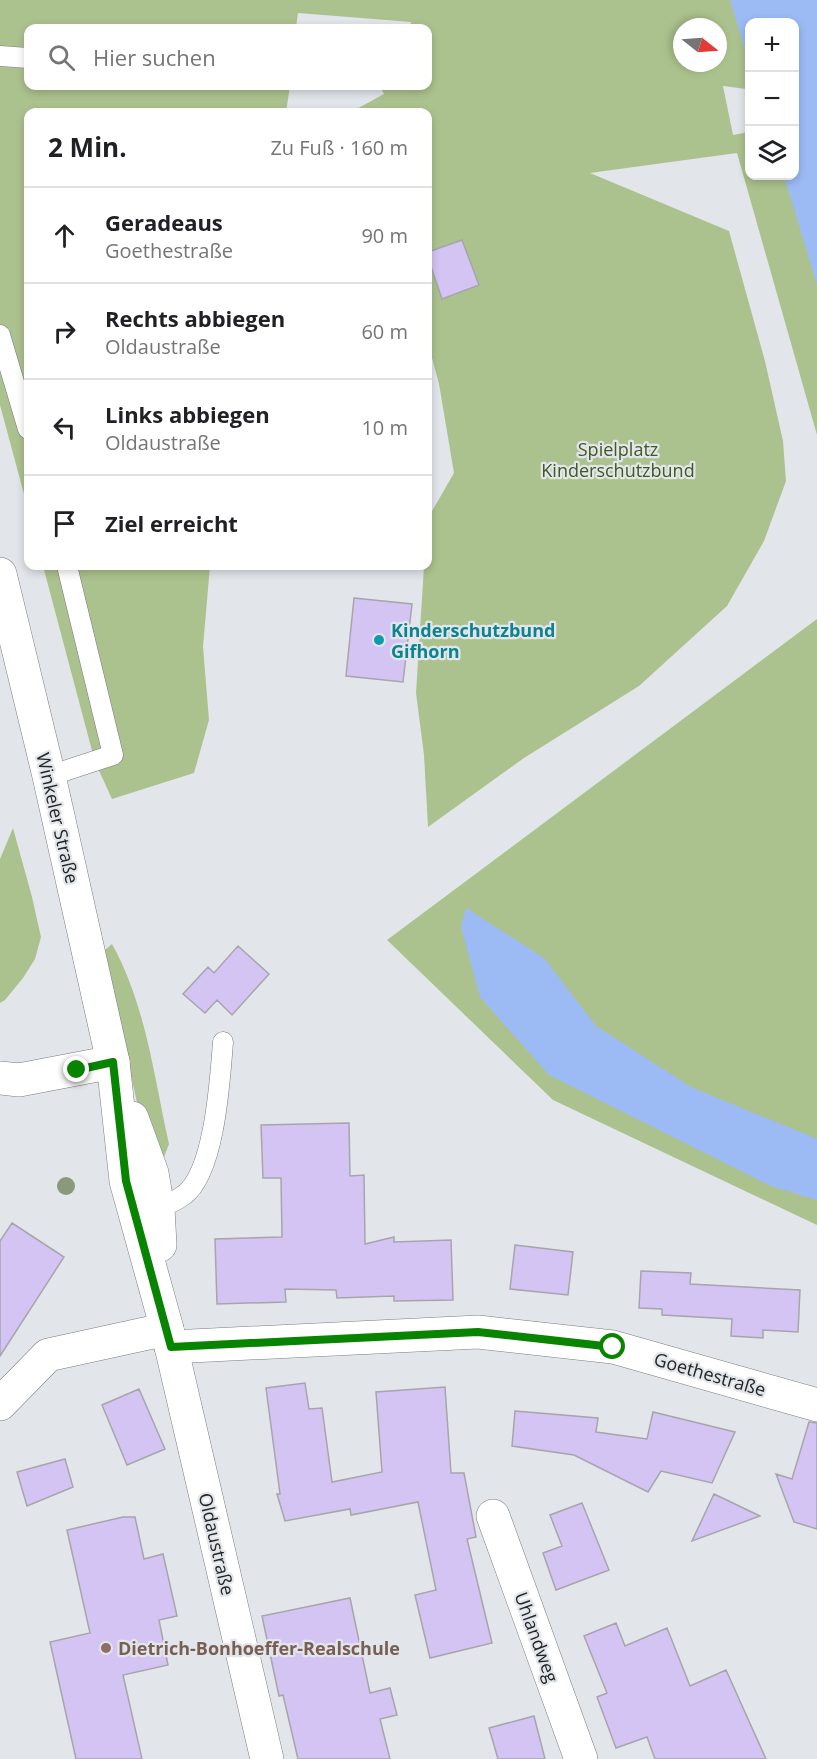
<!DOCTYPE html>
<html lang="de">
<head>
<meta charset="utf-8">
<style>
	:root { --surface:#fff; --page:#f6f6f6; --text:#202124; --muted:#757577; --line:#e0e0e0 }
	body { margin:0; font-family:"Open Sans",sans-serif; background:var(--page); color:var(--text) }
	.controls { position:absolute; right:18px; top:18px; display:grid; overflow:hidden; border-radius:12px; box-shadow:0 3px 9px #0003 }
	.controls button { width:54px; height:54px; display:grid; place-items:center; padding:0; border:0; border-bottom:2px solid var(--line); background:var(--surface); color:var(--text); font:30px sans-serif }
	.compass { position:absolute; left:673px; top:18px; width:54px; height:54px; border-radius:50%; background:var(--surface); box-shadow:0 3px 9px #0003; rotate:107deg }
	.stop { position:absolute; width:18px; height:18px; margin:-14px; border:4px solid #098400; border-radius:50%; background:#fff }
	.stop.end { background:#098400; border-color:#fff; box-shadow:0 2px 6px #0008 }
	.list { margin:0; padding:0; list-style:none }
	h2 { display:flex; justify-content:space-between; align-items:center; height:78px; margin:0; padding:0 24px; font-size:26px }
	h2 small { font-size:20px; font-weight:400; color:var(--muted) }
	.list li { display:grid; grid-template-columns:39px 1fr auto; gap:18px; align-items:center; box-sizing:border-box; height:96px; padding:0 24px; border-top:2px solid var(--line) }
	.list b { display:block; font-size:22px; white-space:nowrap }
	.list p { margin:0; font-size:20px; white-space:nowrap; color:var(--muted) }
	.list em { font-size:20px; font-style:normal; color:var(--muted) }
	.icon { flex:none; width:33px; height:33px; fill:none; stroke:currentColor; stroke-width:2; stroke-linecap:round; stroke-linejoin:round }
	.map { position:relative; flex:none; width:817px; height:1759px; overflow:hidden }
	.search { position:absolute; background:var(--surface); box-shadow:0 3px 9px #0003; left:24px; top:24px; width:408px; height:66px; display:flex; align-items:center; gap:15px; box-sizing:border-box; padding:0 21px; border-radius:12px; color:var(--muted); font-size:22px }
	.panel { position:absolute; background:var(--surface); box-shadow:0 3px 9px #0003; left:24px; top:108px; width:408px; height:462px; border-radius:12px }
	.map>svg:first-child { display:block }
	.green { fill:#acc28e; fill-rule:evenodd }
	.water { fill:#9cbbf5 }
	.building { fill:#d3c4f3; stroke:#a7a5ab; stroke-width:1.5 }
	.lines { fill:none; stroke-linecap:round; stroke-linejoin:round }
	.lane-casing { stroke:#787c81; stroke-width:21 }
	.street-casing { stroke:#787c81; stroke-width:34 }
	.secondary-casing { stroke:#787c81; stroke-width:34 }
	.lane { stroke:#fff; stroke-width:20 }
	.street { stroke:#fff; stroke-width:33 }
	.secondary { stroke:#fff; stroke-width:33 }
	.tree { fill:#8b987b }
	.route { stroke:#098400; stroke-width:8 }
	.culture-dot { fill:#0f9aa8; stroke:#e2e6eb; stroke-width:2 }
	.education-dot { fill:#8d6e63; stroke:#e2e6eb; stroke-width:2 }
	.labels { text-anchor:middle; dominant-baseline:central; stroke-width:4.5; stroke-linejoin:round; paint-order:stroke }
	.park-label { font-size:18px; fill:#43581f; stroke:#e2e6eb }
	.culture-label { font-size:18px; font-weight:bold; fill:#0d838f; stroke:#e2e6eb; text-anchor:start }
	.street-label { font-size:18px; fill:#222426; stroke:#e2e6eb }
	.education-label { font-size:18px; font-weight:bold; fill:#785e54; stroke:#e2e6eb; text-anchor:start }
</style>
</head>
<body>
<div class="map">
<svg width="817" height="1759" viewBox="0 0 817 1759">
	<rect width="100%" height="100%" fill="#e2e6eb"/>
	<path class="green" d="M0,0H817V435L737,153L590,173L729,231L765,361L783,441L786,481L764,541L727,606L639,686L524,758L428,827L424,755L416,693L424,566H428V518L454,473L439,384L428,343V112H351L384,94L380,86H428V28H410L411,22L298,13L296,28H28V86H290L286,112H28V509L0,405ZM750,22H794V176H750L749,132L733,135L723,86L746,89L749,100ZM682,27H718V63H682Z
		M43,566H210L203,647L209,720L194,773L112,799L95,762Z
		M817,619V1225L553,1100L387,940Z
		M13,828L32,897L41,937L35,959L23,978L5,1000L0,1003V859Z
		M112,944C146,1005 154,1077 169,1144L164,1157L156,1160L148,1151L105,961V950Z"/>
	<path class="water" d="M730,0H817V285L784,176H794V22H750L749,63Z
		M466,908L544,958L596,1026L691,1087L817,1139V1200L771,1186L549,1075L480,997L461,927Z"/>
	<path class="building" d="M462,240L479,285L442,299L428,258V252Z
		M354,598L412,604L403,682L346,676Z
		M238,946L269,974L232,1015L217,1000L205,1013L183,994L208,967L214,973Z
		M349,1123L350,1176L364,1175L365,1244L394,1237V1242L451,1240L453,1300L394,1301V1296L337,1298L336,1290L285,1289L286,1302L217,1304L215,1239L282,1237L281,1178H263L261,1125Z
		M12,1223L64,1257L0,1356V1241Z
		M515,1245L573,1252L568,1295L510,1289Z
		M641,1271L691,1273L690,1284L800,1290L798,1332L763,1330V1338L731,1336L732,1319L662,1315V1309L639,1308Z
		M305,1383L309,1409L322,1408L332,1482L382,1472L376,1392L445,1387L451,1473H464L476,1537L467,1539L492,1643L430,1658L415,1595L436,1590L418,1502L351,1515L350,1509L285,1521L277,1494H280L266,1388Z
		M139,1389L165,1449L127,1465L102,1405Z
		M515,1411L598,1418L596,1432L647,1439L653,1412L735,1432L712,1483L661,1471L648,1492L574,1455L512,1446Z
		M809,1422L817,1423V1529L794,1522L776,1474L792,1479Z
		M65,1459L73,1487L27,1506L17,1472Z
		M714,1494L760,1516L692,1541Z
		M582,1503L609,1570L556,1590L543,1553L562,1546L550,1515Z
		M123,1517H135L144,1559L163,1554L177,1616L159,1620L168,1665L123,1675L142,1759H76L50,1642L90,1633L67,1530Z
		M350,1598L370,1693L390,1688L397,1715L380,1719L390,1759H298L283,1695L279,1696L262,1616Z
		M616,1623L625,1646L667,1628L690,1686L726,1670L766,1759H655L647,1737L616,1748L597,1697L607,1693L584,1636Z
		M534,1716L545,1759H498L489,1728Z"/>
	<g class="lines">
		<g class="lane-casing">
			<path id="lane" d="M0,56L28,58
				M0,335L28,429
				M49,776L113,755L67,566
				M150,1210C161,1207 175,1202 184,1195C215,1172 220,1079 223,1042"/>
		</g>
		<g class="street-casing">
			<path id="street" d="M0,1078L19,1080L113,1062
				M171,1347L478,1332L613,1347L817,1405
				M0,1404L48,1355L167,1329
				M493,1516L581,1759"/>
		</g>
		<g class="secondary-casing">
			<path id="secondary" d="M0,574L49,776L113,1062L126,1181L167,1329L267,1759
				M132,1118L152,1173L158,1208L160,1245"/>
		</g>
		<use href="#lane" class="lane"/>
		<use href="#street" class="street"/>
		<use href="#secondary" class="secondary"/>
	</g>
	<circle class="tree" cx="66" cy="1186" r="9"/>
	<g class="lines">
		<path class="route" d="M77,1070L113,1062L126,1181L171,1347L478,1332L613,1347"/>
	</g>
	<circle class="culture-dot" cx="379" cy="640" r="6"/>
	<circle class="education-dot" cx="106" cy="1648" r="6"/>
	<g class="labels">
		<g class="park-label">
			<text x="618" y="449">Spielplatz<tspan x="618" dy="21">Kinderschutzbund</tspan></text>
		</g>
		<g class="culture-label">
			<text x="391" y="630">Kinderschutzbund<tspan x="391" dy="21">Gifhorn</tspan></text>
		</g>
		<g class="street-label">
			<text transform="translate(58 818) rotate(77)">Winkeler Straße</text>
			<text transform="translate(710 1374) rotate(16)">Goethestraße</text>
			<text transform="translate(217 1544) rotate(77)">Oldaustraße</text>
			<text transform="translate(537 1637) rotate(70)">Uhlandweg</text>
		</g>
		<g class="education-label">
			<text x="118" y="1648">Dietrich-Bonhoeffer-Realschule</text>
		</g>
	</g>
</svg>
<div class="controls">
<button>+</button>
<button>−</button>
<button><svg class="icon" aria-label="layers" viewBox="0 0 24 24"><path d="M12 4l9 5-9 5-9-5zM3 14l9 5 9-5"/></svg></button>
</div>
<svg class="compass" viewBox="-18 -18 36 36"><path d="M0-13l5 13h-10z" fill="#e53935"/><path d="M0 13l5-13h-10z" fill="#757577"/></svg>
<div class="stop" style="left:613px;top:1347px"></div>
<div class="stop end" style="left:77px;top:1070px"></div>
<div class="search"><svg class="icon" aria-label="search" viewBox="0 0 24 24"><circle cx="10" cy="10" r="6"/><path d="M15 15l6 6"/></svg>Hier suchen</div>
<section class="panel">
<h2>2 Min.<small>Zu Fuß · 160 m</small></h2>
<ul class="list">
<li><svg class="icon" aria-label="ahead" viewBox="0 0 24 24"><path d="M12 20V5M6 11l6-6 6 6"/></svg><div><b>Geradeaus</b><p>Goethestraße</p></div><em>90 m</em></li>
<li><svg class="icon" aria-label="right" viewBox="0 0 24 24"><path d="M7 20v-9h11M14 6l5 5-5 5"/></svg><div><b>Rechts abbiegen</b><p>Oldaustraße</p></div><em>60 m</em></li>
<li><svg class="icon" aria-label="left" viewBox="0 0 24 24"><path d="M17 20v-9H6M10 6l-5 5 5 5"/></svg><div><b>Links abbiegen</b><p>Oldaustraße</p></div><em>10 m</em></li>
<li><svg class="icon" aria-label="arrive" viewBox="0 0 24 24"><path d="M6 21V4h12l-3 4 3 4H6"/></svg><div><b>Ziel erreicht</b></div></li>
</ul>
</section>
</div>
</body>
</html>
